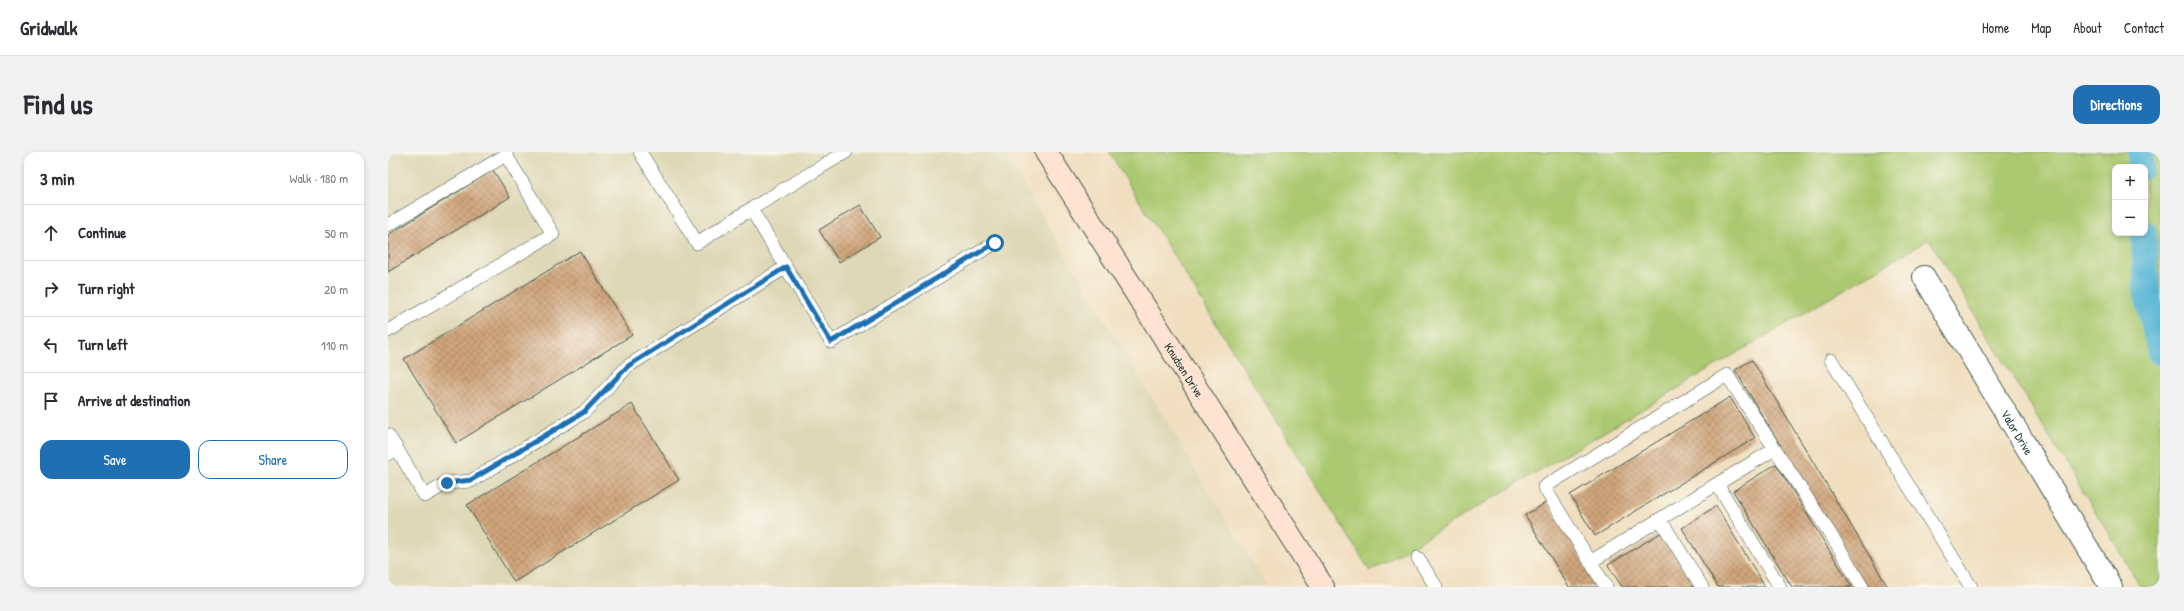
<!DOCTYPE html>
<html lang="en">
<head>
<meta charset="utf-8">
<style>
	:root { --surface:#fff; --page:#f2f2f3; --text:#2b2b33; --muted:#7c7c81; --line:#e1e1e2; --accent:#1f6fb2 }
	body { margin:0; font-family:"Patrick Hand",sans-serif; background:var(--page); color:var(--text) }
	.controls { position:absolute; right:12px; top:12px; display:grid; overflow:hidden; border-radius:8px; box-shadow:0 2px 6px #0003 }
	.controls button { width:36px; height:36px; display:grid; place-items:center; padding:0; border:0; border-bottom:1px solid var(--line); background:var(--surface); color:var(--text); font:20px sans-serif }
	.stop { position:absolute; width:12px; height:12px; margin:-9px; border:3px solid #1f6fb2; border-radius:50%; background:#fff }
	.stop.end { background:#1f6fb2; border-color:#fff; box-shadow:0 1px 4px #0008 }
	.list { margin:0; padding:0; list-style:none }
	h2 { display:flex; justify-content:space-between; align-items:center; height:52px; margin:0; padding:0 16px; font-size:17px }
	h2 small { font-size:13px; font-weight:400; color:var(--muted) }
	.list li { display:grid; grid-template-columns:26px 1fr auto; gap:12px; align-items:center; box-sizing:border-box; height:56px; padding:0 16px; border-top:1px solid var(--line) }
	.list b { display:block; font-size:15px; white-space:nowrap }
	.list em { font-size:13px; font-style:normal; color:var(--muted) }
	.actions { display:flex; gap:8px; padding:12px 16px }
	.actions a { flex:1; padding:9px 0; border:1px solid var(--accent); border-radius:12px; text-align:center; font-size:14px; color:var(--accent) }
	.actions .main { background:var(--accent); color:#fff }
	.icon { flex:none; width:22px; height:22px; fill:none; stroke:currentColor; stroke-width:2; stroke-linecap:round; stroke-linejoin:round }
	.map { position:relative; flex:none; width:1772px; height:435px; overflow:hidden; border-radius:12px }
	header { display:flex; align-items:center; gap:24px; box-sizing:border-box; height:56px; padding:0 20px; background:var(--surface); border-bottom:1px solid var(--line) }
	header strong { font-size:19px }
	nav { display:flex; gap:22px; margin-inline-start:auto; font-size:14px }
	.intro { display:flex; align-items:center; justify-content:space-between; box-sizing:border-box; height:96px; padding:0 24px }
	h1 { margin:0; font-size:28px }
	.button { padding:10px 18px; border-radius:12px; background:var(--accent); color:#fff; font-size:14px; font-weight:700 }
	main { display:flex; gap:24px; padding:0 24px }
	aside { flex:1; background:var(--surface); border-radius:12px; box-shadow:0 2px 6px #0003 }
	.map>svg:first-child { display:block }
	.built { fill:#dfd8b7 }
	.grass { fill:#abc970; stroke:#658352; fill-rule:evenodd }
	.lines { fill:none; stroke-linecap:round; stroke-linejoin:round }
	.canal { stroke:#57b6d6; stroke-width:26 }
	.building { fill:url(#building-cross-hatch) }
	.lane-casing { stroke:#3e5549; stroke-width:14 }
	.street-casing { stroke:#3e5549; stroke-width:24 }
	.secondary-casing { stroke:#3e5549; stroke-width:24 }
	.lane { stroke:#fff; stroke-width:13 }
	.street { stroke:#fff; stroke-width:22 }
	.secondary { stroke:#fee3d2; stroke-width:22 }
	.route { stroke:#1f6fb2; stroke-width:5 }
	.labels { text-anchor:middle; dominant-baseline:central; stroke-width:3.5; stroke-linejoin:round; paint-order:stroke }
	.street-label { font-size:12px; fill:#1f3d34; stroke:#fbf7ec }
</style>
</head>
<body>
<header>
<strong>Gridwalk</strong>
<nav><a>Home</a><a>Map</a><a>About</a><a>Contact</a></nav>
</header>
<div class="intro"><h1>Find us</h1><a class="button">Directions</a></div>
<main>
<aside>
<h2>3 min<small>Walk · 180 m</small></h2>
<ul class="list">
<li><svg class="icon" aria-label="ahead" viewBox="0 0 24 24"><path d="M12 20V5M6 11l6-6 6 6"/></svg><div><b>Continue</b></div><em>50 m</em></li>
<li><svg class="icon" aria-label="right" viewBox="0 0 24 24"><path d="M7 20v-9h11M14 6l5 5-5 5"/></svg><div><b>Turn right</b></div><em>20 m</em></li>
<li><svg class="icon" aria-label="left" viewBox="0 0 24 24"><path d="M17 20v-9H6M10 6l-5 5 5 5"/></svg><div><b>Turn left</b></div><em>110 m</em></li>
<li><svg class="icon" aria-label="arrive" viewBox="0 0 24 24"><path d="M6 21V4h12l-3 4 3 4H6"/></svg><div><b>Arrive at destination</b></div></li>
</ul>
<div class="actions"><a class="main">Save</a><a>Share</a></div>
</aside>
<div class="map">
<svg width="1772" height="435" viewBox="0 0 1772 435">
	<defs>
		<pattern id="building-cross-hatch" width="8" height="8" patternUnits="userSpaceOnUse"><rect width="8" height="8" fill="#d0a57b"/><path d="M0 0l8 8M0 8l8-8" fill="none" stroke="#a88866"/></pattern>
	</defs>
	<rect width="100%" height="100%" fill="#fbf7ec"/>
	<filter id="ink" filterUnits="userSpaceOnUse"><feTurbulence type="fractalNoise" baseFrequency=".025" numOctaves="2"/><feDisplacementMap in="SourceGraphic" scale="8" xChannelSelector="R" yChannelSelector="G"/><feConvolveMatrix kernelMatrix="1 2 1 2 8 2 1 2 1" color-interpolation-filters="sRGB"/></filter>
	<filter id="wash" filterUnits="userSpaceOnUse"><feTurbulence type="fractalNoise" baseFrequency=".012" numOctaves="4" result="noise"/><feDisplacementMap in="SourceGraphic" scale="16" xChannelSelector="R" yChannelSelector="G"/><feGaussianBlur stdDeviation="0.9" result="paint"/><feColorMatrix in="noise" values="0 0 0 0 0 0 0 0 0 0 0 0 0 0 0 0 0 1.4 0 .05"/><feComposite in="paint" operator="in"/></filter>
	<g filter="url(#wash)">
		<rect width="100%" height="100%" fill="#f0debe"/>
		<path class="built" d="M0,0H615L879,435H0Z"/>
		<path class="grass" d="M721,0H1772V435H1753L1541,87L982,419ZM1727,15H1757V81H1727Z"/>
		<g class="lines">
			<path class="canal" d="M1752,0L1753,15
				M1756,81L1758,137L1772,200"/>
		</g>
		<g id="blocks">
			<path class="building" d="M105,18L122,45L0,120V83Z
				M472,53L492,85L451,110L431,78Z
				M192,99L244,183L68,291L16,207Z
				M1364,208L1500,435H1477L1347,218Z
				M1342,245L1367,286L1207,384L1182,343Z
				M244,252L291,328L126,430L79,353Z
				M1388,312L1464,435H1404L1345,339Z
				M1159,350L1211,435H1181L1137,363Z
				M1328,354L1377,435H1330L1294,376Z
				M1274,380L1308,435H1234L1220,413Z"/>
		</g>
	</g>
	<g filter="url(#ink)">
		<use href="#blocks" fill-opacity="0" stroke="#3e5549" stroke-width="1"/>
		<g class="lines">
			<g class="lane-casing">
				<path id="lane" d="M252,0L309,91L363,57L443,190L607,91
					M363,57L458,0
					M0,73L118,3L165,82L0,179
					M1443,208L1583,435
					M0,283L9,297L0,302
					M9,297L37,344L59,331L83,329L196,260L240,214L398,115
					M1329,332L1387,297
					M1030,406L1048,435
					M1202,410L1272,367
					M1218,435L1156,335L1339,223L1450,394L1474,435
					M1314,435L1272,367L1329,332L1392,435"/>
			</g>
			<g class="street-casing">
				<g id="street">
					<path id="s1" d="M1536,125L1723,435"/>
				</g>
			</g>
			<g class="secondary-casing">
				<g id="secondary">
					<path id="s2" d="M658,0L935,435"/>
				</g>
			</g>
			<use href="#lane" class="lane"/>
			<use href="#street" class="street"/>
			<use href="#secondary" class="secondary"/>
		</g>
	</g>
	<g class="lines" filter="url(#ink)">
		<path class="route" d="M59,331L83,328L196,260L240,214L398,115L443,190L607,91"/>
	</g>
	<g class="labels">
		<g class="street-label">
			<text stroke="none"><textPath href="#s2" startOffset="258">Knudsen Drive</textPath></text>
			<text stroke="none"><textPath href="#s1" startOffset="181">Valor Drive</textPath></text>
		</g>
	</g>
</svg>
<div class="controls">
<button>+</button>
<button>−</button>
</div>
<div class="stop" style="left:607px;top:91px"></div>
<div class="stop end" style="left:59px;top:331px"></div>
</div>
</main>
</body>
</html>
